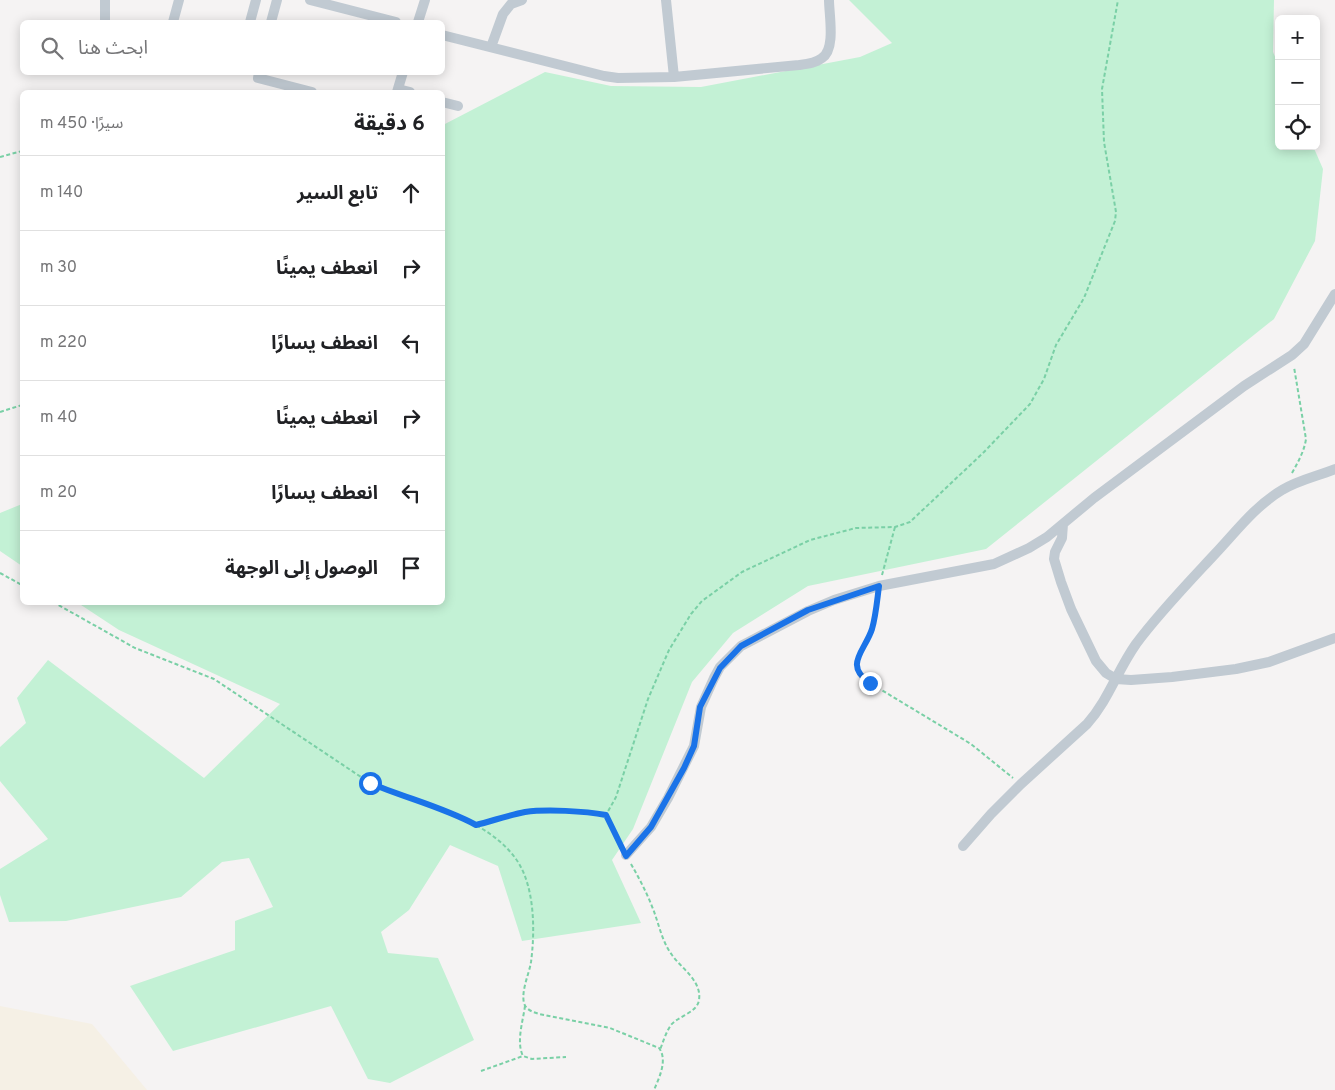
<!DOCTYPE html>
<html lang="ar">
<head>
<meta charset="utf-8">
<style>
	:root { --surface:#fff; --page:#f2f2f2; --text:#202124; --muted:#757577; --line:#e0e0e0 }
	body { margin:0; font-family:Overpass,"Noto Sans Arabic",sans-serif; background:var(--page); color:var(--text); direction:rtl }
	.controls { position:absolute; right:15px; top:15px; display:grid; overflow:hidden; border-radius:8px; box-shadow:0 2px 12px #0003 }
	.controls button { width:45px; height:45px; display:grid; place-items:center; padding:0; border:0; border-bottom:1px solid var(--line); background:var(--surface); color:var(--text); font:25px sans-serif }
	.stop { position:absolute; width:15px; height:15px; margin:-11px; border:4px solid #1a73e8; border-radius:50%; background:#fff }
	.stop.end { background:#1a73e8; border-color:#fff; box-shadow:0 1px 5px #0008 }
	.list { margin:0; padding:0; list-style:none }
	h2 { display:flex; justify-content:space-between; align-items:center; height:65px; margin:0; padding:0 20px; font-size:21px }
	h2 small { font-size:16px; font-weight:400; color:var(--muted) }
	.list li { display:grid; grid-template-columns:32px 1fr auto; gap:15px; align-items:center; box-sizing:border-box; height:75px; padding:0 20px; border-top:1px solid var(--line) }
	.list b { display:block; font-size:19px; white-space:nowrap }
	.list em { font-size:16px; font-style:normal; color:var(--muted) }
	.icon { flex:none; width:28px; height:28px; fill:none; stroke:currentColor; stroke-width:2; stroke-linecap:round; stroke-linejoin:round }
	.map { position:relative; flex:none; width:1335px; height:1090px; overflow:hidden; direction:ltr }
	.search { position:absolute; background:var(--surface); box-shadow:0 2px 12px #0003; left:20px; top:20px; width:425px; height:55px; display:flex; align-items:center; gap:12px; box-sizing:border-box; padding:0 18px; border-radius:8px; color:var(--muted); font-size:19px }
	.panel { position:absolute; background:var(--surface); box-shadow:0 2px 12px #0003; left:20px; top:90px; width:425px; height:515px; border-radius:8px; direction:rtl }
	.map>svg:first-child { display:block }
	.green { fill:#c3f1d5 }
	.sand { fill:#f5f0e5 }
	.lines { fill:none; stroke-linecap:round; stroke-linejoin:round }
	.path { stroke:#7ad0a6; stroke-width:2; stroke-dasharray:4 2.5; stroke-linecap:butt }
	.street { stroke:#c1cad2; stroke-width:10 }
	.route { stroke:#1a73e8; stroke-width:6 }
</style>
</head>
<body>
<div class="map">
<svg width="1335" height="1090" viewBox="0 0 1335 1090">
	<rect width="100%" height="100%" fill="#f5f3f3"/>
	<path class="green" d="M849,0H1274L1273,52L1279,66V146H1313L1323,169L1315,241L1274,319L986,549L808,586L733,633L692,682L633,829L612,860L641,923L522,941L498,866L450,845L409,910L381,932L388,953L438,958L474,1040L390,1083L368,1079L331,1006L173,1051L130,986L235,950V921L273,907L249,858L222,862L181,897L66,921L9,922L0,895V869L48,839L0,781V747L26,723L17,698L48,660L204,778L280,704L119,630L78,603L442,602L443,125L545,72L611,86L701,87L860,57L892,43Z
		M22,504V566L0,551V513Z"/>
	<path class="sand" d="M0,1006L92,1024L147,1090H0Z"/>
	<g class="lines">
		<path class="path" d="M0,157L22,151
			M0,412L22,405
			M1292,473C1298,462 1304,452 1306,439L1294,367
			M0,573L22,585
			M882,575L895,527
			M878,597C877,609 875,622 870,632C863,650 852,657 860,677L971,744L1013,778
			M53,602L135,648L214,679L370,783C418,804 488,816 518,862C535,889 535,932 531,962C529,974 521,991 524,1003C526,1010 533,1012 539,1014L610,1028L659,1048C668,1060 659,1078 654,1090
			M606,815L620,844
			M476,825C492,821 509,815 525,812C546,809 585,811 606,815L616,797L648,699L669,650L691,614L702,601L742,572L810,540L856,528L895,527L910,522L984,452L1030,404L1044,379L1056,345L1084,298L1115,221L1116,212L1104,142L1102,89L1118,0
			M631,864C639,878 647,893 653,909C659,924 662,942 672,955C681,968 702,981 699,1000C697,1013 678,1016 671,1025C666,1032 663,1042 660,1050
			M525,1006C523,1021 516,1042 523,1056L532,1059L566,1057
			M481,1071L523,1056"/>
		<path class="street" d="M105,0V22
			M310,0L396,22
			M666,0L674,77
			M173,22L179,0
			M250,22L256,0
			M271,22L277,0
			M418,22L425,0
			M442,35L604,76L618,78L674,77L799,65C807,64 816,63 822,58C836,49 829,15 829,0
			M491,47L503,14L511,4L522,0
			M259,72L258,78L312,92
			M398,89L410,92
			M397,92L403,72
			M442,102L458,106
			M1063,524L1062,538L1055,552L1054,559L1061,582L1071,609L1096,661L1106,673L1116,679L1131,680L1172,677L1236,669L1269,662L1335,638
			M963,846L991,814L1021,784L1087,724C1109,699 1117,671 1136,644C1159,613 1188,583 1214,555C1235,533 1255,506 1282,490C1298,480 1318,476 1335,469
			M626,855L651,827L668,798L694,746L701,707L714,678L720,667L741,646L808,611L834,600L879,586L994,564L1029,548L1047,537L1094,498L1244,386L1292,355L1304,344L1335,294"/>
	</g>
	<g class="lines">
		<path class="route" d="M370,783C405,798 443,807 476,825C492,821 509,815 525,812C546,809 585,811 606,815L626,856L651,827L684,768L694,746L700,707L720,668L741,646L808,610L879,586C877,601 876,615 872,629C865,651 843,665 870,683"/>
	</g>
</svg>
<div class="controls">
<button>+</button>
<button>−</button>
<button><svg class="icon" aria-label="locate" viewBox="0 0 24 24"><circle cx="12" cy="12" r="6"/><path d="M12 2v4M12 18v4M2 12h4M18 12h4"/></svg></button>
</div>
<div class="stop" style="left:370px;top:783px"></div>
<div class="stop end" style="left:870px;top:683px"></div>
<div class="search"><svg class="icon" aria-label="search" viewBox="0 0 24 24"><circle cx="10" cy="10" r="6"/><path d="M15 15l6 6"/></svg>ابحث هنا</div>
<section class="panel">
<h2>6 دقيقة<small>سيرًا · 450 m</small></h2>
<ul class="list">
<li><svg class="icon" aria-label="ahead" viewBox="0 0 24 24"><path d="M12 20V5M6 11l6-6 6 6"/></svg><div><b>تابع السير</b></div><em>140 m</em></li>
<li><svg class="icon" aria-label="right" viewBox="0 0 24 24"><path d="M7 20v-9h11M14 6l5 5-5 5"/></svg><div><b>انعطف يمينًا</b></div><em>30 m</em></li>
<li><svg class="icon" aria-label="left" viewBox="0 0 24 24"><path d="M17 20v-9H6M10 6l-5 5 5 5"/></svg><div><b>انعطف يسارًا</b></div><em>220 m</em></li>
<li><svg class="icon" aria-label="right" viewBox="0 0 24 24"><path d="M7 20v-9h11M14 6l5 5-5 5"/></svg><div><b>انعطف يمينًا</b></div><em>40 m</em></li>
<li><svg class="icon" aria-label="left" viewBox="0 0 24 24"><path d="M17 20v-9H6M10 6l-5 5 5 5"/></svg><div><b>انعطف يسارًا</b></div><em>20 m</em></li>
<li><svg class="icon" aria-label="arrive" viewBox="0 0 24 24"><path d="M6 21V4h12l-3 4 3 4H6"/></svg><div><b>الوصول إلى الوجهة</b></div></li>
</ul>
</section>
</div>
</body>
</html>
